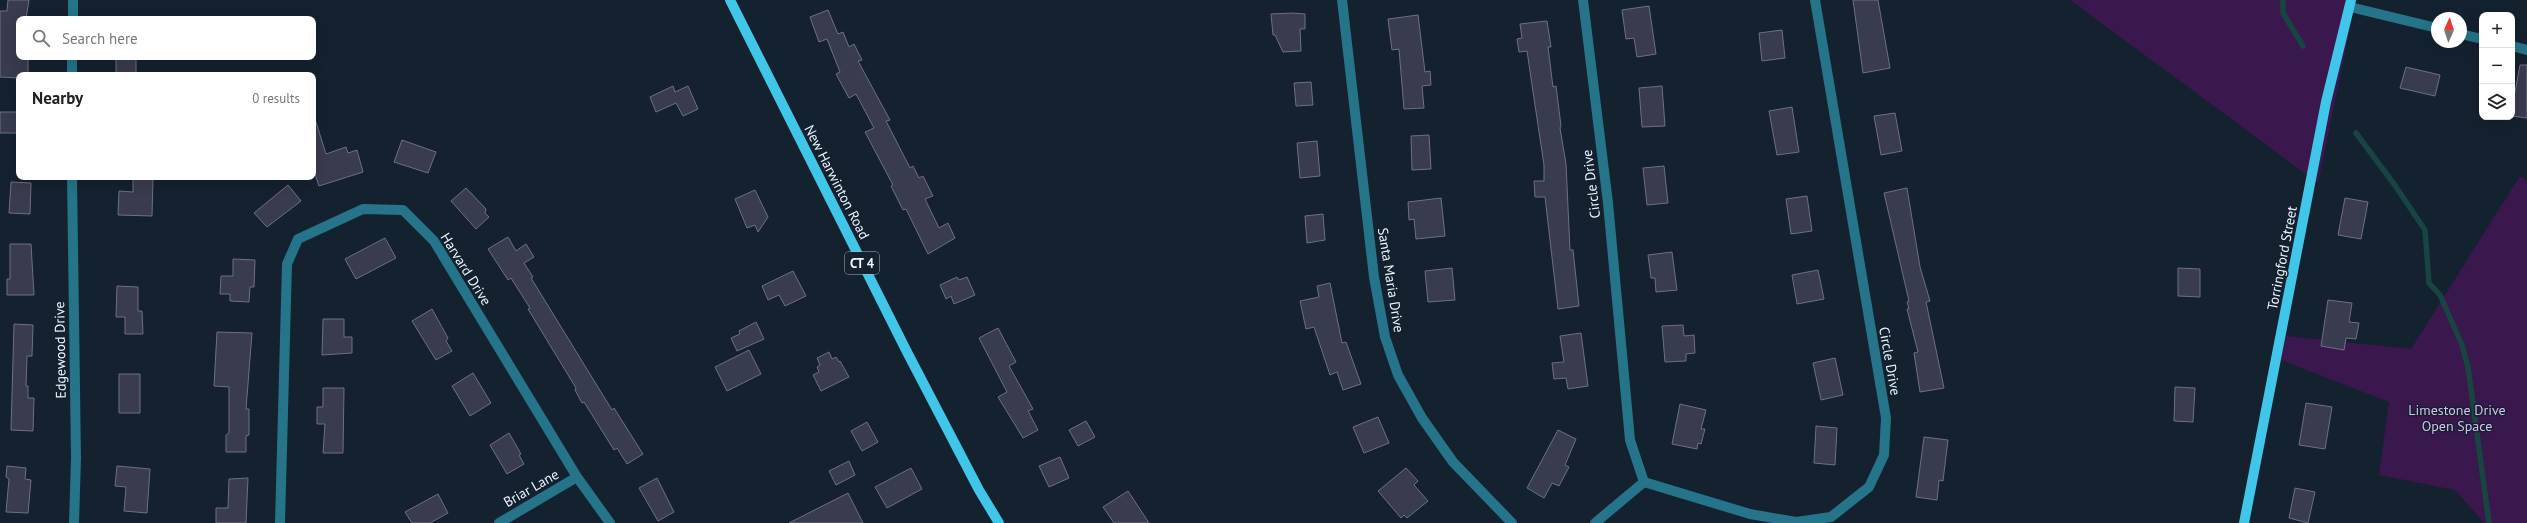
<!DOCTYPE html>
<html lang="en">
<head>
<meta charset="utf-8">
<style>
	:root { --surface:#fff; --page:#f6f6f6; --text:#222; --muted:#767676; --line:#e0e0e0 }
	body { margin:0; font-family:"PT Sans",sans-serif; background:var(--page); color:var(--text) }
	.controls { position:absolute; right:12px; top:12px; display:grid; overflow:hidden; border-radius:8px; box-shadow:0 4px 16px #0002 }
	.controls button { width:36px; height:36px; display:grid; place-items:center; padding:0; border:0; border-bottom:1px solid var(--line); background:var(--surface); color:var(--text); font:20px sans-serif }
	.compass { position:absolute; left:2431px; top:12px; width:36px; height:36px; border-radius:50%; background:var(--surface); box-shadow:0 4px 16px #0002; rotate:3deg }
	.list { margin:0; padding:0; list-style:none }
	h2 { display:flex; justify-content:space-between; align-items:center; height:52px; margin:0; padding:0 16px; font-size:17px }
	h2 small { font-size:13px; font-weight:400; color:var(--muted) }
	.icon { flex:none; width:22px; height:22px; fill:none; stroke:currentColor; stroke-width:2; stroke-linecap:round; stroke-linejoin:round }
	.map { position:relative; flex:none; width:2527px; height:523px; overflow:hidden }
	.search { position:absolute; background:var(--surface); box-shadow:0 4px 16px #0002; left:16px; top:16px; width:300px; height:44px; display:flex; align-items:center; gap:10px; box-sizing:border-box; padding:0 14px; border-radius:8px; color:var(--muted); font-size:15px }
	.panel { position:absolute; background:var(--surface); box-shadow:0 4px 16px #0002; left:16px; top:72px; width:300px; height:108px; border-radius:8px }
	.map>svg:first-child { display:block }
	.green { fill:#3a184e }
	.lines { fill:none; stroke-linecap:round; stroke-linejoin:round }
	.stream { stroke:#184441; stroke-width:5.5 }
	.building { fill:#393b4e; stroke:#6e7085 }
	.minor { stroke:#257489; stroke-width:10 }
	.major { stroke:#3fc6e9; stroke-width:10 }
	.labels { text-anchor:middle; dominant-baseline:central; stroke-width:3; stroke-linejoin:round; paint-order:stroke }
	.shield { fill:#14212f; stroke:#abb5c1; stroke-width:1 }
	.shield-label { font-size:13px; font-weight:bold; fill:#ecf5ff }
	.street-label { font-size:14px; fill:#ecf5ff; stroke:#14212f }
	.park-label { font-size:14px; fill:#dcbaf6; stroke:#14212f }
</style>
</head>
<body>
<div class="map">
<svg width="2527" height="523" viewBox="0 0 2527 523">
	<rect width="100%" height="100%" fill="#14212f"/>
	<path class="green" d="M2070,0H2356L2318,183Z
		M2520,176L2527,181V523H2484L2455,490L2379,475L2389,402L2281,360L2286,336L2411,349Z"/>
	<g class="lines">
		<path class="stream" d="M2283,0V13L2303,46
			M2356,133L2394,184L2425,230L2429,283L2440,295L2462,345L2468,367L2489,523"/>
	</g>
	<path class="building" d="M8,0H29L26,19H19V57H28V75H19V78L0,77V11H7Z
		M1853,0H1878L1890,68L1863,73Z
		M1649,6L1656,54L1637,57L1634,38L1626,39L1622,10Z
		M828,10L838,34L843,32L849,47L854,44L862,60L858,61L890,120L886,121L910,168L913,166L919,178L923,176L933,196L925,199L939,228L948,223L955,238L928,254L906,209L903,210L891,186L893,185L865,132L874,128L856,94L849,98L836,74L840,72L827,39L819,42L810,17Z
		M1293,13L1305,14V29H1300L1301,51L1283,52L1275,35H1273L1271,14Z
		M1418,15L1425,72L1430,71L1431,85L1422,86L1424,108L1404,109L1399,49L1392,50L1388,19Z
		M1547,21L1551,47H1548L1553,87L1556,86L1561,126L1560,128L1566,164L1570,250H1573L1579,306L1558,309L1545,197H1535L1534,181H1544V165L1535,105L1527,51L1519,52L1517,39L1522,38L1520,24Z
		M1782,30L1785,58L1762,61L1759,33Z
		M116,57H136V74L116,73Z
		M2520,65H2527V118L2512,116V91L2515,92Z
		M2406,67L2440,75L2435,96L2400,88Z
		M1311,82L1313,105L1296,106L1294,83Z
		M673,86L675,92L688,86L698,109L683,116L676,103L656,112L650,97Z
		M1662,86L1665,126L1642,127L1639,88Z
		M1792,107L1799,152L1777,155L1769,111Z
		M0,112H19V133H0Z
		M1895,113L1902,151L1881,155L1874,116Z
		M313,122H316L326,154L346,147L348,153L357,150L363,172L319,186L313,168Z
		M1429,135L1431,169L1412,170L1411,136Z
		M402,140L436,152L428,173L394,162Z
		M1317,141L1320,176L1300,178L1297,143Z
		M1664,166L1668,203L1647,205L1643,168Z
		M133,177H153L152,216L118,215L119,191L133,192Z
		M11,182L31,183L30,214L9,213Z
		M288,185L301,201L267,227L254,213Z
		M466,188L486,209L485,213L489,217L476,229L451,201Z
		M1907,188L1920,267L1930,301L1926,302L1944,388L1920,392L1914,353L1918,352L1907,309H1909L1907,302L1909,301L1884,193Z
		M755,190L768,217L758,232L755,225L747,228L735,199Z
		M1807,196L1812,231L1791,234L1786,199Z
		M1441,198L1445,236L1416,239L1414,219L1409,220L1408,202Z
		M2345,198L2368,202L2361,239L2338,235Z
		M1323,214L1325,240L1307,243L1305,216Z
		M508,237L516,251L526,244L534,257L524,263L533,277L531,278L612,410L614,408L643,454L627,464L617,448L614,450L584,402L582,403L575,390L576,388L528,309L530,308L511,278L508,280L488,249Z
		M385,238L396,258L356,279L345,259Z
		M10,244H31L34,295H7V279H10Z
		M1672,252L1677,290L1656,292L1655,278H1651L1648,255Z
		M233,259L255,260L254,287H250L249,302L230,301V294H220L221,276H233Z
		M1452,268L1455,300L1428,302L1425,271Z
		M2178,268L2200,269V297L2178,296Z
		M1818,270L1824,299L1797,304L1792,275Z
		M793,271L806,296L785,306L779,295L768,300L762,286Z
		M957,277L959,280L967,277L975,295L954,304L951,296L946,299L940,285Z
		M1330,283L1342,343L1346,342L1361,384L1343,390L1337,372L1330,375L1314,327L1306,329L1300,301L1319,297L1317,286Z
		M117,286L138,287V311H142L143,334H125V317H116Z
		M2328,300L2352,303L2349,322L2359,323L2356,339L2346,338L2344,350L2321,346Z
		M432,309L448,338L446,341L452,351L436,360L412,321Z
		M323,319H344V337H352V353L322,355Z
		M756,322L764,339L737,351L731,338L740,334L739,331Z
		M14,324L33,325L32,356H27L26,386H28V398H34L33,431L11,430Z
		M1683,325L1684,336L1694,335L1695,353L1686,354V361L1665,362L1662,326Z
		M998,328L1016,362L1009,366L1033,409L1028,411L1038,430L1023,438L998,397L1007,392L979,338Z
		M217,332L252,333L246,409H249V435L246,436V452H226V435L229,433V387L214,386Z
		M1581,333L1588,386L1568,389L1566,378L1554,379L1552,363L1564,362L1560,336Z
		M749,350L761,374L727,391L715,367Z
		M829,352L832,359L836,357L839,362L840,361L849,377L821,391L813,375L819,372L817,367L820,365L817,358Z
		M1835,358L1843,395L1821,400L1813,363Z
		M473,373L491,403L470,416L452,386Z
		M119,374H140V413H119Z
		M2175,387L2195,388L2193,422L2174,421Z
		M323,388H344L343,453H323L325,424H317V407H323Z
		M2306,403L2332,407L2325,449L2299,445Z
		M1680,404L1706,410L1701,429H1705L1701,444L1698,443L1697,449L1672,444Z
		M1378,417L1389,443L1364,453L1353,427Z
		M1086,421L1095,437L1078,446L1069,430Z
		M867,422L878,442L862,451L851,431Z
		M1816,426L1837,428L1835,465L1814,463Z
		M1558,430L1576,439L1565,465L1569,467L1559,486L1552,483L1544,498L1527,488Z
		M509,433L521,454L519,455L524,464L507,474L490,445Z
		M1924,437L1948,440L1943,481L1939,480L1937,500L1916,497Z
		M1060,457L1069,478L1049,487L1039,466Z
		M849,461L855,475L836,485L829,471Z
		M7,466L26,468L25,479L31,480L28,513L6,512L9,479L6,477Z
		M117,466L150,469L147,513L124,511L126,487L115,486Z
		M911,468L922,489L887,508L875,487Z
		M1406,468L1418,481L1414,485L1428,501L1407,518L1404,515L1401,518L1378,491Z
		M248,478L246,523H216V508H228L229,479Z
		M657,478L674,512L658,521L639,488Z
		M2295,488L2315,492L2308,523L2289,518Z
		M1128,491L1149,523H1114L1103,507Z
		M848,493L863,523H789Z
		M438,494L448,513L430,523H412L405,512Z"/>
	<g class="lines">
		<path class="minor" d="M1342,0L1374,277L1385,337L1398,375L1422,418L1453,462L1512,523
			M1583,0L1608,203L1630,440L1644,482
			M2350,7L2437,28
			M73,19V0
			M2461,34L2482,39
			M2512,46L2527,50
			M72,75V57
			M72,177L76,458L74,523
			M280,523L287,264L298,239L363,209L403,210L434,241L577,477L610,523
			M499,523L577,477
			M1595,523L1644,482L1750,514L1796,522L1831,517L1869,487L1884,455L1886,418L1815,0"/>
		<path class="major" d="M730,0L907,352L979,490L999,523
			M2244,523L2326,102L2351,0"/>
	</g>
	<g class="labels">
		<rect class="shield" x="845" y="252" width="34" height="22" rx="3"/>
		<g class="shield-label">
			<text x="862" y="263">CT 4</text>
		</g>
		<g class="street-label">
			<text transform="translate(837 182) rotate(63)">New Harwinton Road</text>
			<text transform="translate(1591 184) rotate(-97)">Circle Drive</text>
			<text transform="translate(2282 258) rotate(-79)">Torringford Street</text>
			<text transform="translate(466 269) rotate(58)">Harvard Drive</text>
			<text transform="translate(1391 280) rotate(81)">Santa Maria Drive</text>
			<text transform="translate(60 350) rotate(-91)">Edgewood Drive</text>
			<text transform="translate(1890 361) rotate(80)">Circle Drive</text>
			<text transform="translate(531 488) rotate(-30)">Briar Lane</text>
		</g>
		<g class="park-label">
			<text x="2457" y="410">Limestone Drive<tspan x="2457" dy="16">Open Space</tspan></text>
		</g>
	</g>
</svg>
<div class="controls">
<button>+</button>
<button>−</button>
<button><svg class="icon" aria-label="layers" viewBox="0 0 24 24"><path d="M12 4l9 5-9 5-9-5zM3 14l9 5 9-5"/></svg></button>
</div>
<svg class="compass" viewBox="-18 -18 36 36"><path d="M0-13l5 13h-10z" fill="#e53935"/><path d="M0 13l5-13h-10z" fill="#767676"/></svg>
<div class="search"><svg class="icon" aria-label="search" viewBox="0 0 24 24"><circle cx="10" cy="10" r="6"/><path d="M15 15l6 6"/></svg>Search here</div>
<section class="panel">
<h2>Nearby<small>0 results</small></h2>
<ul class="list">
</ul>
</section>
</div>
</body>
</html>
